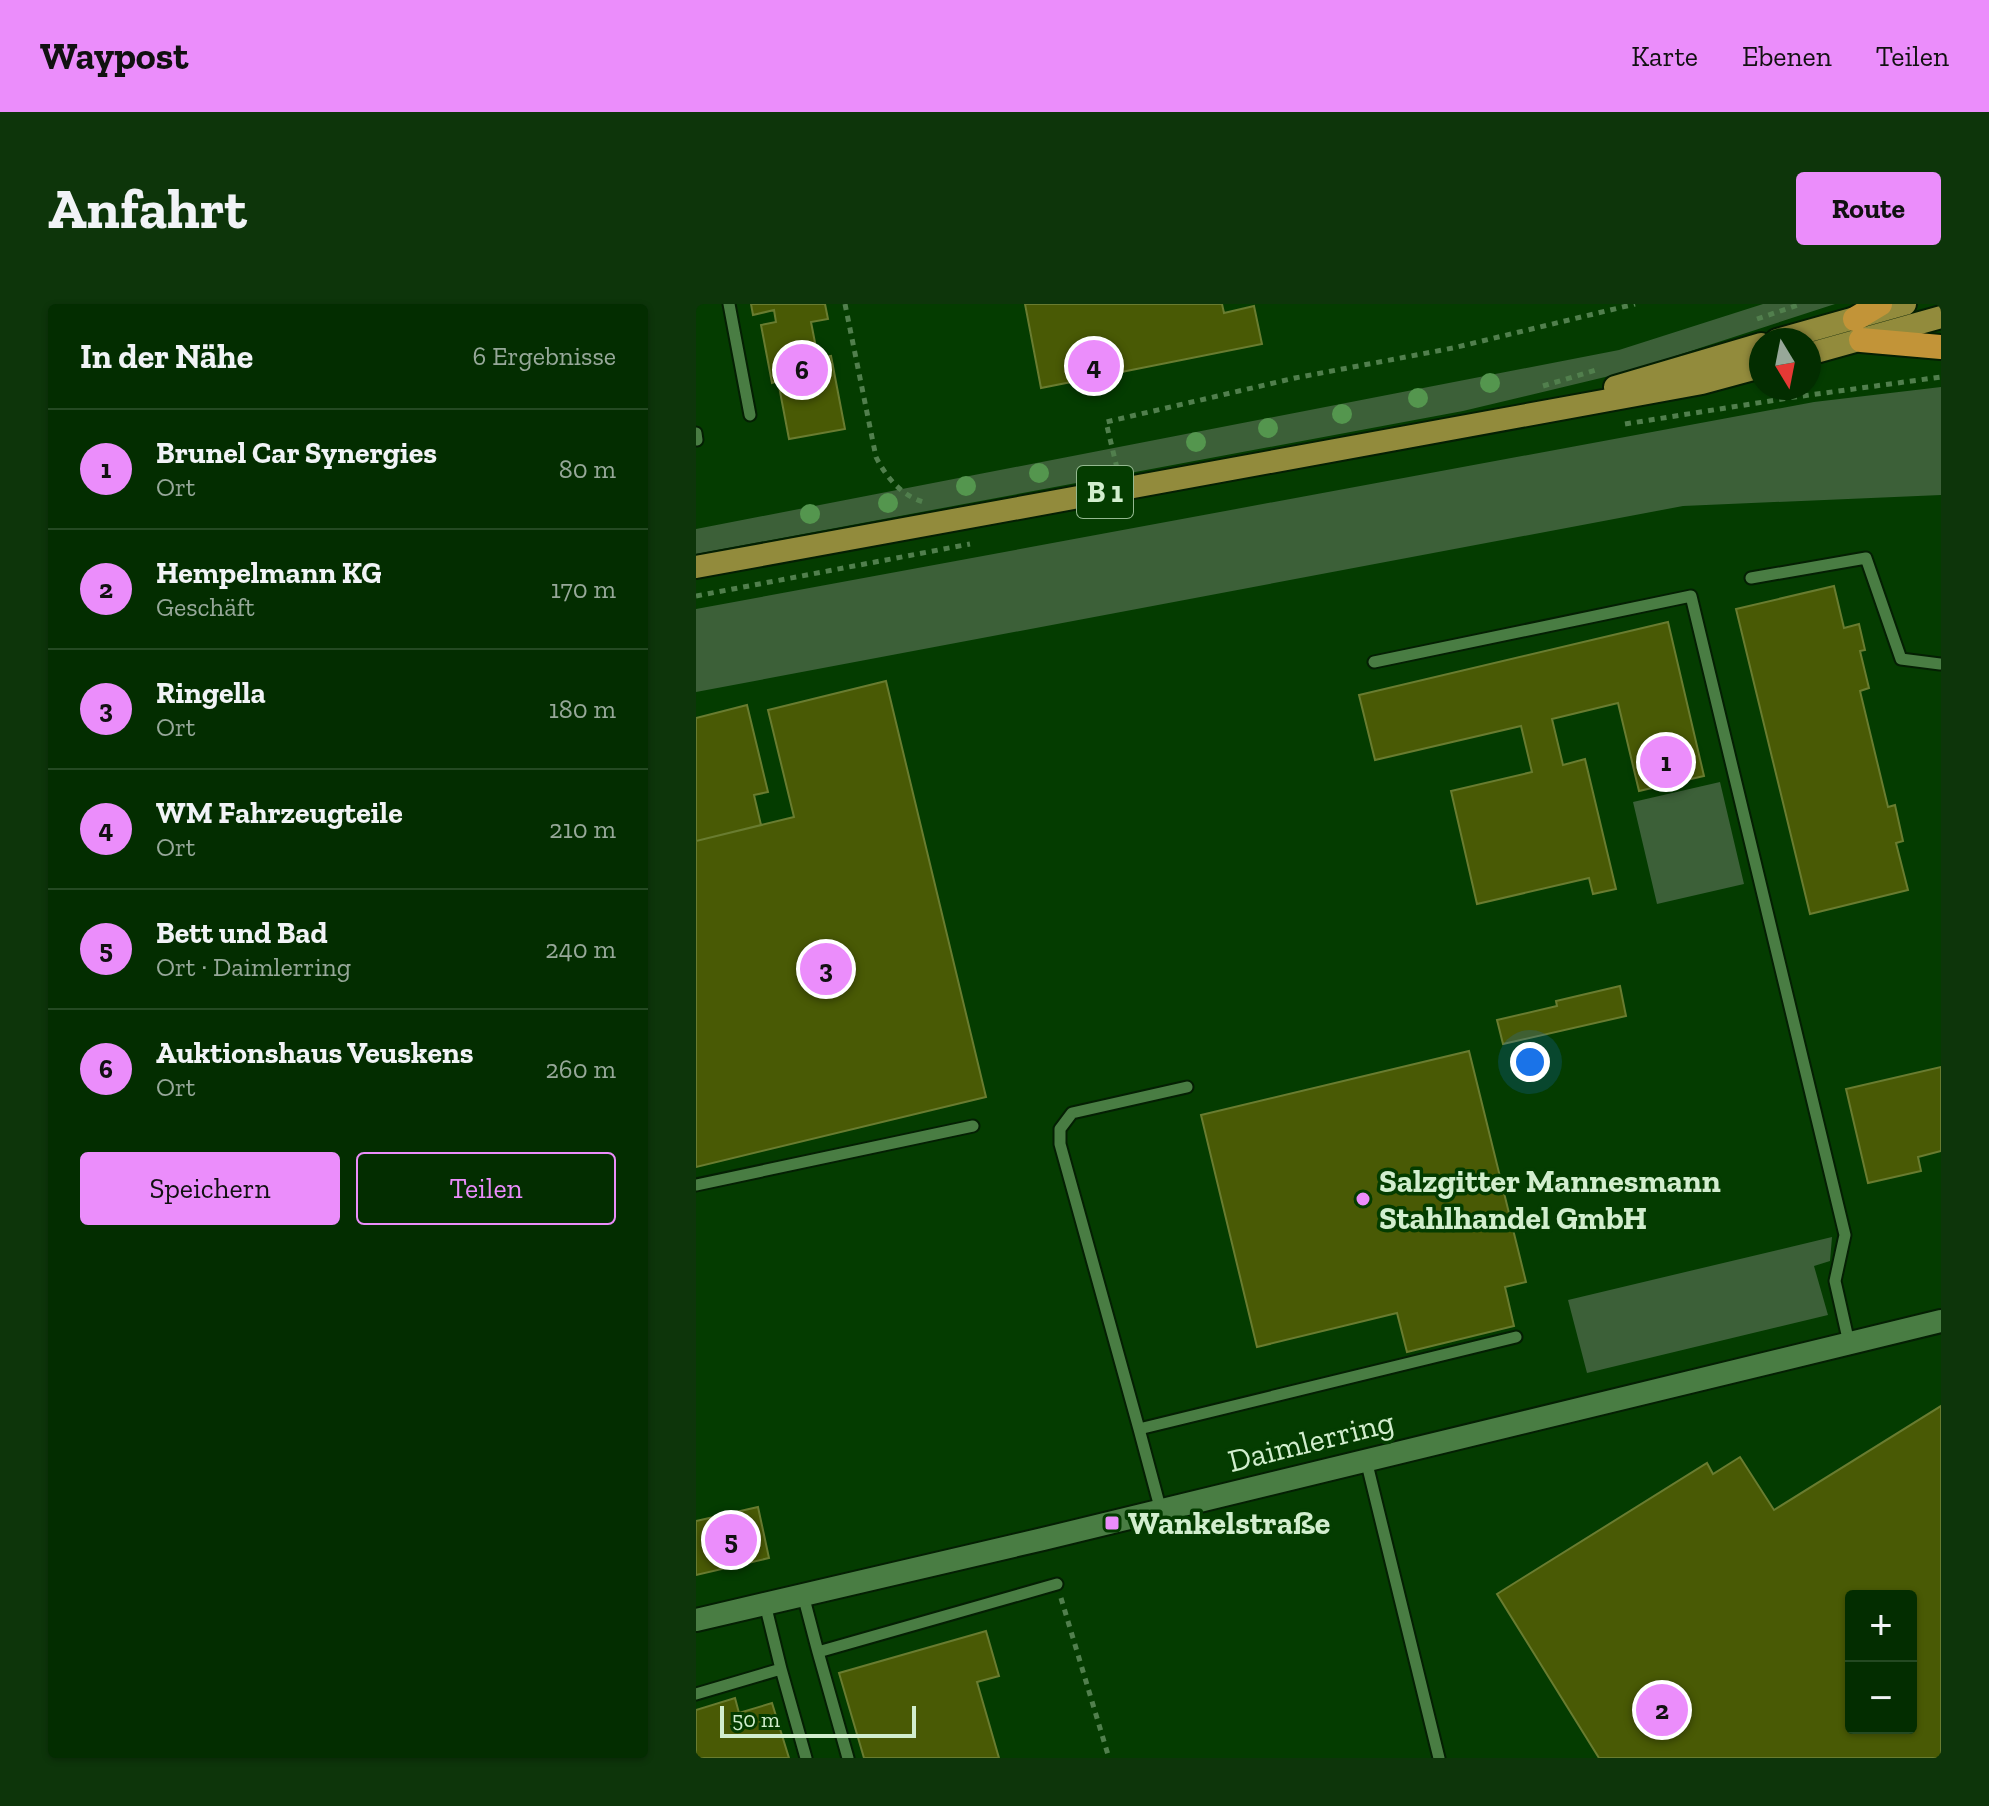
<!DOCTYPE html>
<html lang="de">
<head>
<meta charset="utf-8">
<style>
	:root { --surface:#032d00; --page:#0d350a; --text:#f1f3f6; --muted:#97a899; --line:#244922; --accent:#eb8dfb }
	body { margin:0; font-family:"Zilla Slab",serif; background:var(--page); color:var(--text) }
	.controls { position:absolute; right:24px; bottom:24px; display:grid; overflow:hidden; border-radius:8px; box-shadow:0 2px 6px #0004 }
	.controls button { width:72px; height:72px; display:grid; place-items:center; padding:0; border:0; border-bottom:2px solid var(--line); background:var(--surface); color:var(--text); font:40px sans-serif }
	.compass { position:absolute; left:1053px; top:24px; width:72px; height:72px; border-radius:50%; background:var(--surface); box-shadow:0 2px 6px #0004; rotate:170deg }
	.scale { position:absolute; left:24px; bottom:20px; width:196px; box-sizing:border-box; padding-left:8px; border:4px solid #d2eece; border-top:0; font-size:22px; line-height:28px; white-space:nowrap; color:#d2eece; -webkit-text-stroke:6px #043c00; paint-order:stroke }
	.you { position:absolute; left:834px; top:758px; width:28px; height:28px; margin:-20px; border:6px solid #fff; border-radius:50%; background:#1a73e8; box-shadow:0 0 0 12px #1a73e833 }
	.badge { display:grid; place-items:center; width:52px; height:52px; border-radius:50%; background:var(--accent); color:#111; font-size:26px; font-weight:700 }
	.pin { position:absolute; translate:-50% -50%; border:4px solid #fff; box-shadow:0 2px 8px #0006 }
	.list { margin:0; padding:0; list-style:none }
	h2 { display:flex; justify-content:space-between; align-items:center; height:104px; margin:0; padding:0 32px; font-size:34px }
	h2 small { font-size:26px; font-weight:400; color:var(--muted) }
	.list li { display:grid; grid-template-columns:52px 1fr auto; gap:24px; align-items:center; box-sizing:border-box; height:120px; padding:0 32px; border-top:2px solid var(--line) }
	.list b { display:block; font-size:30px; white-space:nowrap }
	.list p { margin:0; font-size:26px; white-space:nowrap; color:var(--muted) }
	.list em { font-size:26px; font-style:normal; color:var(--muted) }
	.actions { display:flex; gap:16px; padding:24px 32px }
	.actions a { flex:1; padding:18px 0; border:2px solid var(--accent); border-radius:8px; text-align:center; font-size:28px; color:var(--accent) }
	.actions .main { background:var(--accent); color:#111 }
	.map { position:relative; flex:none; width:1245px; height:1454px; overflow:hidden; border-radius:8px }
	header { display:flex; align-items:center; gap:48px; box-sizing:border-box; height:112px; padding:0 40px; background:var(--accent); color:#111 }
	header strong { font-size:38px }
	nav { display:flex; gap:44px; margin-inline-start:auto; font-size:28px }
	.intro { display:flex; align-items:center; justify-content:space-between; box-sizing:border-box; height:192px; padding:0 48px }
	h1 { margin:0; font-size:56px }
	.button { padding:20px 36px; border-radius:8px; background:var(--accent); color:#111; font-size:28px; font-weight:700 }
	main { display:flex; gap:48px; padding:0 48px }
	aside { flex:1; background:var(--surface); border-radius:8px; box-shadow:0 2px 6px #0004 }
	.map>svg:first-child { display:block }
	.green { fill:#3c6038 }
	.building { fill:#495a05; stroke:#697c30; stroke-width:2; fill-rule:evenodd }
	.lines { fill:none; stroke-linecap:round; stroke-linejoin:round }
	.service-casing { stroke:#041f03; stroke-width:15 }
	.minor-casing { stroke:#041f03; stroke-width:26 }
	.primary-casing { stroke:#041f03; stroke-width:26 }
	.motorway-casing { stroke:#041f03; stroke-width:28 }
	.path { stroke:#517f4d; stroke-width:5; stroke-dasharray:6 6; stroke-linecap:butt }
	.service { stroke:#497d43; stroke-width:11 }
	.minor { stroke:#497d43; stroke-width:22 }
	.primary { stroke:#928b3c; stroke-width:22 }
	.motorway { stroke:#c29438; stroke-width:24 }
	.tree { fill:#54964e }
	.poi-dot { fill:#eb8dfb; stroke:#043c00; stroke-width:3 }
	.labels { text-anchor:middle; dominant-baseline:central; stroke-width:7; stroke-linejoin:round; paint-order:stroke }
	.shield { fill:#043c00; stroke:#94b990; stroke-width:2 }
	.shield-label { font-size:30px; font-weight:bold; fill:#d2eece }
	.poi-label { font-size:32px; font-weight:bold; fill:#d2eece; stroke:#043c00; text-anchor:start }
	.street-label { font-size:32px; fill:#d2eece; stroke:#043c00 }
</style>
</head>
<body>
<header>
<strong>Waypost</strong>
<nav><a>Karte</a><a>Ebenen</a><a>Teilen</a></nav>
</header>
<div class="intro"><h1>Anfahrt</h1><a class="button">Route</a></div>
<main>
<aside>
<h2>In der Nähe<small>6 Ergebnisse</small></h2>
<ul class="list">
<li><span class="badge">1</span><div><b>Brunel Car Synergies</b><p>Ort</p></div><em>80 m</em></li>
<li><span class="badge">2</span><div><b>Hempelmann KG</b><p>Geschäft</p></div><em>170 m</em></li>
<li><span class="badge">3</span><div><b>Ringella</b><p>Ort</p></div><em>180 m</em></li>
<li><span class="badge">4</span><div><b>WM Fahrzeugteile</b><p>Ort</p></div><em>210 m</em></li>
<li><span class="badge">5</span><div><b>Bett und Bad</b><p>Ort · Daimlerring</p></div><em>240 m</em></li>
<li><span class="badge">6</span><div><b>Auktionshaus Veuskens</b><p>Ort</p></div><em>260 m</em></li>
</ul>
<div class="actions"><a class="main">Speichern</a><a>Teilen</a></div>
</aside>
<div class="map">
<svg width="1245" height="1454" viewBox="0 0 1245 1454">
	<rect width="100%" height="100%" fill="#043c00"/>
	<path class="green" d="M1067,0H1139L930,68L767,107L0,250V225L923,46Z
		M1245,83V191L987,202L0,388V305L1118,98Z
		M1024,478L1048,580L961,600L937,498Z
		M1136,933L1134,957L1118,962L1132,1011L891,1069L872,996Z"/>
	<path class="building" d="M55,0H129L132,15L115,18L122,54L135,52L149,125L93,135L82,77L76,79L65,21L80,18L78,6L57,11Z
		M329,0H526L528,9L558,2L566,40L345,84Z
		M1138,282L1148,324L1163,320L1169,346L1164,347L1173,384L1164,387L1192,503L1199,501L1207,537L1200,539L1212,586L1114,610L1040,305Z
		M972,318L1008,472L943,487L922,399L856,415L867,461L889,455L920,585L897,590L893,574L781,600L755,487L836,468L825,422L679,456L663,391Z
		M190,377L290,793L0,863V537L98,513L72,406Z
		M51,401L72,488L58,491L65,521L0,537V414Z
		M924,682L930,712L807,740L801,716L861,702L860,697Z
		M773,747L830,978L809,983L818,1022L711,1048L701,1009L561,1043L505,811Z
		M1245,763V847L1222,853L1225,867L1172,879L1150,785Z
		M1245,1102V1454H903L801,1290L1011,1159L1017,1170L1044,1153L1078,1206ZM1155,1292H1215V1424H1155Z
		M62,1203L73,1254L0,1271V1217Z
		M290,1327L303,1372L281,1378L303,1454H168L143,1369Z
		M39,1394L43,1409L76,1399L93,1454H0V1406Z"/>
	<g class="lines">
		<g class="service-casing">
			<path id="service" d="M33,0L54,111
				M0,129L1,136
				M1055,274L1170,254L1205,355L1244,360
				M678,358L995,292L1149,931L1139,977L1153,1039
				M0,881L277,822
				M443,1125L364,840V825L376,809L491,783
				M670,1156L743,1454
				M465,1207L443,1125L820,1033
				M107,1291L122,1348L361,1280
				M122,1348L152,1454
				M85,1365L110,1454
				M0,1390L85,1365L69,1300"/>
		</g>
		<g class="minor-casing">
			<path id="minor" d="M0,1316L347,1235L1245,1017"/>
		</g>
		<g class="primary-casing">
			<path id="primary" d="M1081,36L1209,0
				M1113,50L1245,13
				M919,83L1065,40
				M0,263L1006,79L1065,63"/>
		</g>
		<g class="motorway-casing">
			<path id="motorway" d="M1159,15L1184,0
				M1165,36L1245,43"/>
		</g>
		<path class="path" d="M149,0L180,153C190,173 205,191 227,198
			M1061,15L1105,0
			M847,82L903,65
			M929,120L1099,93L1245,73
			M421,164L410,118L599,74L757,44L939,0
			M0,292L274,240
			M365,1294L413,1454"/>
		<use href="#service" class="service"/>
		<use href="#minor" class="minor"/>
		<use href="#primary" class="primary"/>
		<use href="#motorway" class="motorway"/>
	</g>
	<g class="tree">
		<circle cx="794" cy="79" r="10"/>
		<circle cx="722" cy="94" r="10"/>
		<circle cx="646" cy="110" r="10"/>
		<circle cx="572" cy="124" r="10"/>
		<circle cx="500" cy="138" r="10"/>
		<circle cx="343" cy="169" r="10"/>
		<circle cx="270" cy="182" r="10"/>
		<circle cx="192" cy="199" r="10"/>
		<circle cx="114" cy="210" r="10"/>
	</g>
	<g class="poi-dot">
		<circle cx="667" cy="895" r="8"/>
		<rect x="408" y="1211" width="16" height="16" rx="4"/>
	</g>
	<g class="labels">
		<rect class="shield" x="381" y="162" width="56" height="52" rx="6"/>
		<g class="shield-label">
			<text x="409" y="188">B 1</text>
		</g>
		<g class="poi-label">
			<text x="683" y="877">Salzgitter Mannesmann<tspan x="683" dy="37">Stahlhandel GmbH</tspan></text>
			<text x="432" y="1219">Wankelstraße</text>
		</g>
		<g class="street-label">
			<text transform="translate(615 1137) rotate(-14)">Daimlerring</text>
		</g>
	</g>
</svg>
<div class="controls">
<button>+</button>
<button>−</button>
</div>
<svg class="compass" viewBox="-18 -18 36 36"><path d="M0-13l5 13h-10z" fill="#e53935"/><path d="M0 13l5-13h-10z" fill="#97a899"/></svg>
<div class="scale">50 m</div>
<div class="you"></div>
<div class="pin badge" style="left:970px;top:458px">1</div>
<div class="pin badge" style="left:966px;top:1406px">2</div>
<div class="pin badge" style="left:130px;top:665px">3</div>
<div class="pin badge" style="left:398px;top:62px">4</div>
<div class="pin badge" style="left:35px;top:1236px">5</div>
<div class="pin badge" style="left:106px;top:66px">6</div>
</div>
</main>
</body>
</html>
